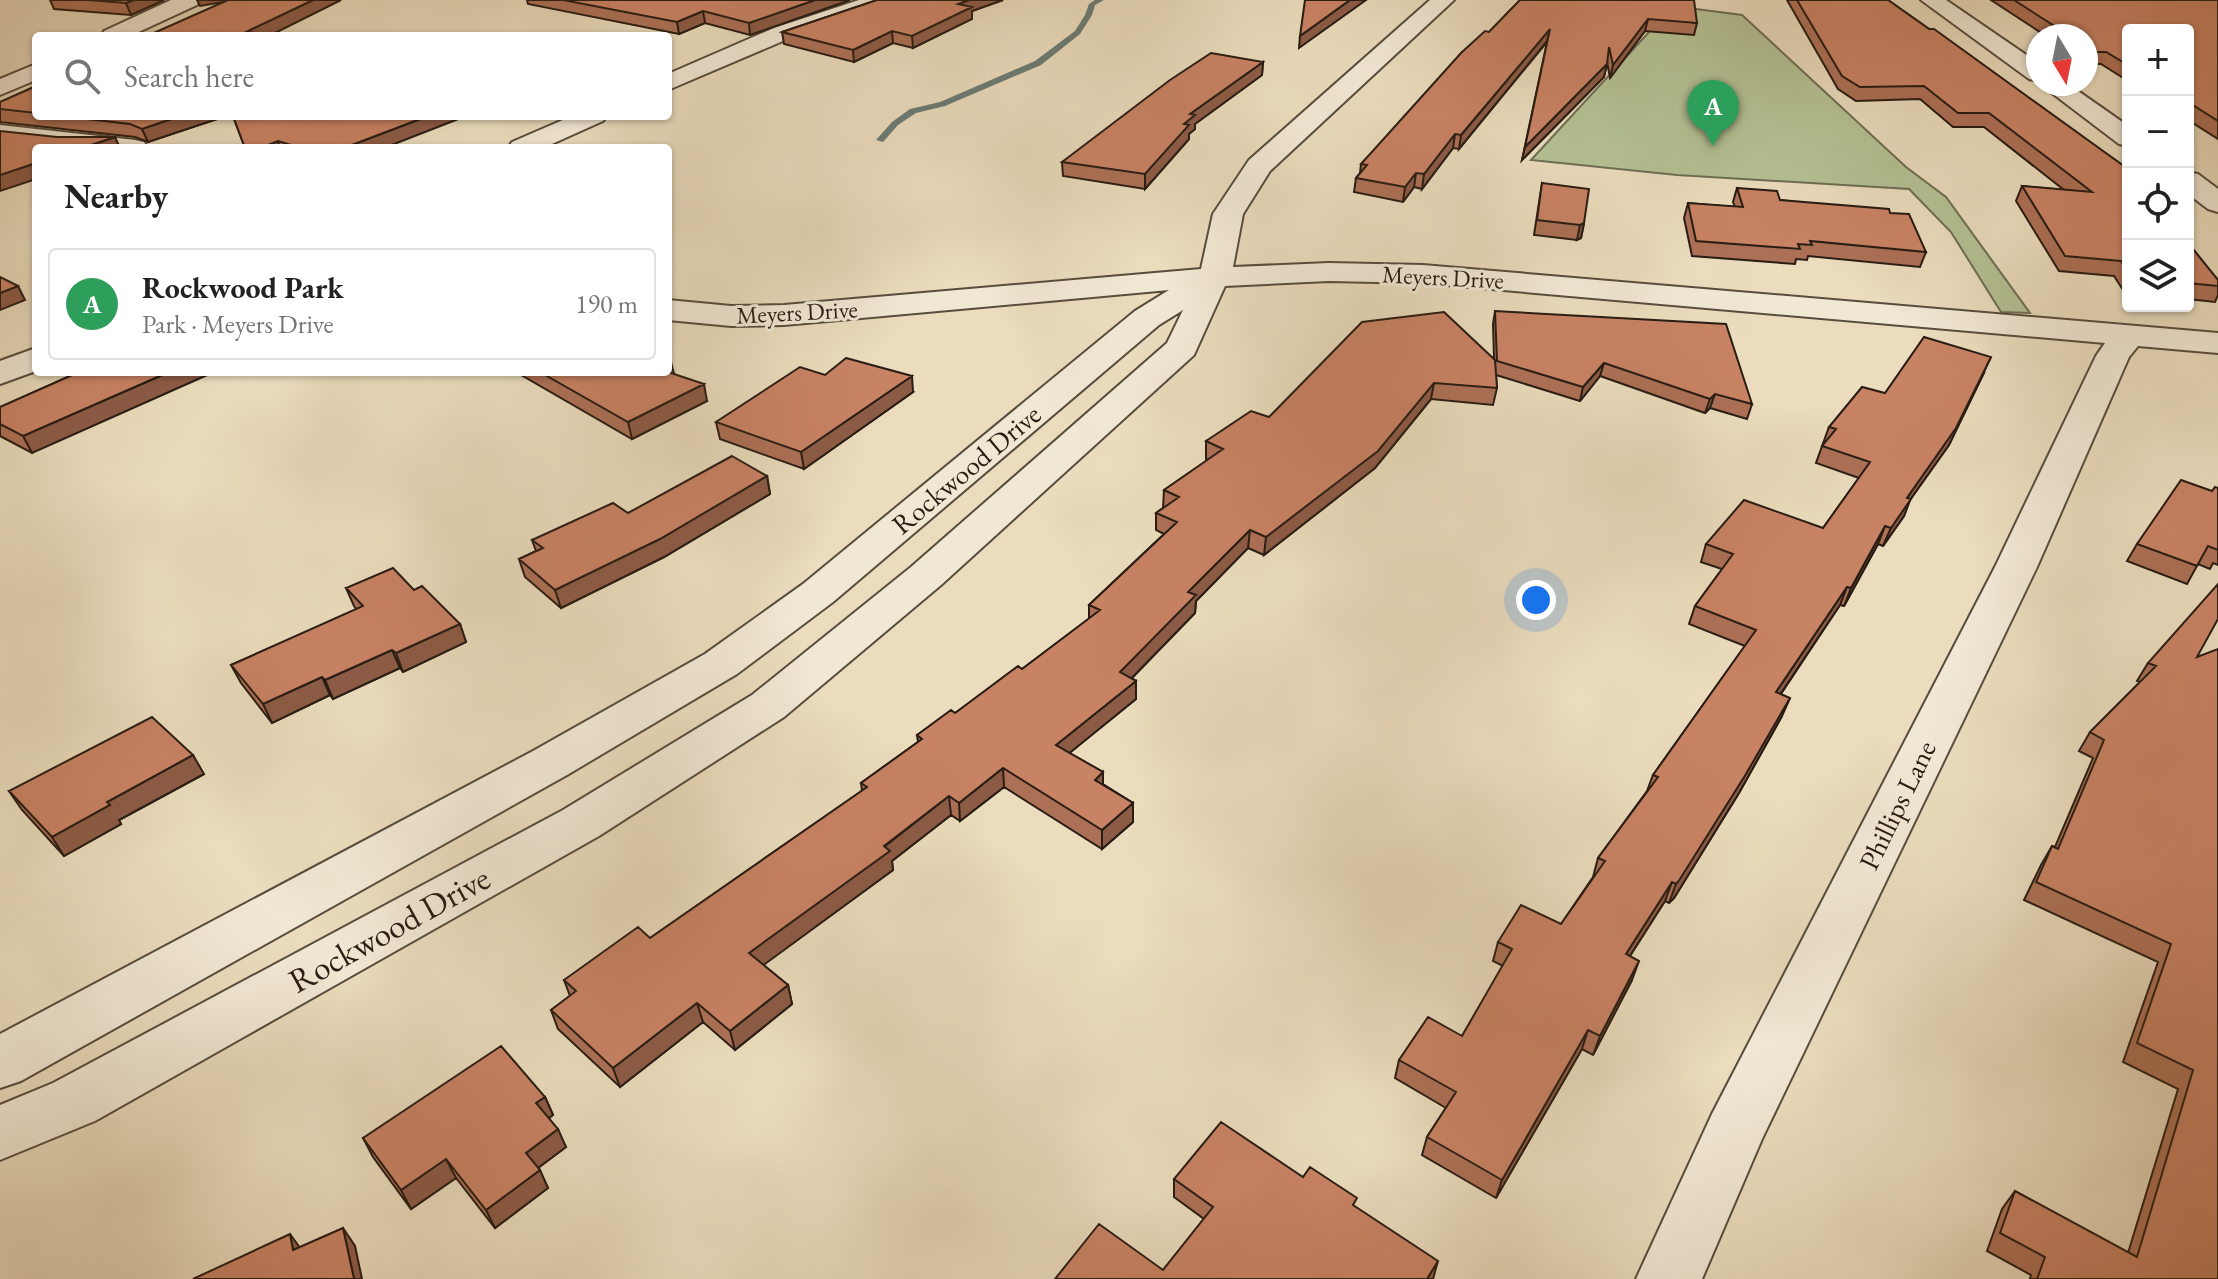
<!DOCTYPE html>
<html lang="en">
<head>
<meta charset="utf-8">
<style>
	:root { --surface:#fff; --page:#f6f6f6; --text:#222; --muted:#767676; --line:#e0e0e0; --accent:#b45309 }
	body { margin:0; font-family:"EB Garamond",serif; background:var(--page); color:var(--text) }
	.controls { position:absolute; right:24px; top:24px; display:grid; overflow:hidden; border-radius:8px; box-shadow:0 2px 6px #0004 }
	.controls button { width:72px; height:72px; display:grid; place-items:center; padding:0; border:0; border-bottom:2px solid var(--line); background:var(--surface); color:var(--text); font:40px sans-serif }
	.compass { position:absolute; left:2026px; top:24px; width:72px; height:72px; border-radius:50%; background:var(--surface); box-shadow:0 2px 6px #0004; rotate:170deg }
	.you { position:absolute; left:1536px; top:600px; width:28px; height:28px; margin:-20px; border:6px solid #fff; border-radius:50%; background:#1a73e8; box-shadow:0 0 0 12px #1a73e833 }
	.badge { display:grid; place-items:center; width:52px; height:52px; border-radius:50%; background:var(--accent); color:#fff; font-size:26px; font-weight:700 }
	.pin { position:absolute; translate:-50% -66px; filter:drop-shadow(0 2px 4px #0008) }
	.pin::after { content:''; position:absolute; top:42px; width:28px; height:24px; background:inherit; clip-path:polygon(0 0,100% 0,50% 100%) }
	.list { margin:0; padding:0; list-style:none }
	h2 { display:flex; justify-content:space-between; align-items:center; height:104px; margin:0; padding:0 32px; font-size:34px }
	h2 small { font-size:26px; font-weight:400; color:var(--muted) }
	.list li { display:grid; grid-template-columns:52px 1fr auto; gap:24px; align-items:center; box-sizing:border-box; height:112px; margin:0 16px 16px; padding:0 16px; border:2px solid var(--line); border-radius:8px }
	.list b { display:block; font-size:30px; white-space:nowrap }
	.list p { margin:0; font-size:26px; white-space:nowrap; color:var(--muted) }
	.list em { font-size:26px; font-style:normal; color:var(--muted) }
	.icon { flex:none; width:44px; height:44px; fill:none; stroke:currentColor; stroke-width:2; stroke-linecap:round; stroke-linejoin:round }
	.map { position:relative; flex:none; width:2218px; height:1279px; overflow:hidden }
	.search { position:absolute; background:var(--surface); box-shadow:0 2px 6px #0004; left:32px; top:32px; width:640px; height:88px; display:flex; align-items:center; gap:20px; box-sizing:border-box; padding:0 28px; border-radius:8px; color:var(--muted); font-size:30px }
	.panel { position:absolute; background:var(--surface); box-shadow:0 2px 6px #0004; left:32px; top:144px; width:640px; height:232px; border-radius:8px }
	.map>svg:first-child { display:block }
	.green { fill:#b4c194; stroke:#6e6e54; stroke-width:2 }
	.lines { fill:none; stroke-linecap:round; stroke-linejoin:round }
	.stream { fill:#6b7b74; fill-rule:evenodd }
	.minor-casing { stroke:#584c3e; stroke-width:4 }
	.minor { fill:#f1e8d4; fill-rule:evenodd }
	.wall { fill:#ac7056; stroke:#281c13; stroke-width:2 }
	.shaded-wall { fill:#8c5b46; stroke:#281c13; stroke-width:2 }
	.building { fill:#c88264; stroke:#281c13; stroke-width:2 }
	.labels { text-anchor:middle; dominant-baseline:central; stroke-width:6; stroke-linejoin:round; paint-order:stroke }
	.far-street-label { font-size:24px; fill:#281c13; stroke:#f1e8d4 }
	.street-label { font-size:28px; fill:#281c13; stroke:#f1e8d4 }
	.near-street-label { font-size:34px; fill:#281c13; stroke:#f1e8d4 }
</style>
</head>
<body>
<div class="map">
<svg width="2218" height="1279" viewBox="0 0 2218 1279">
	<rect width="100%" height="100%" fill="#eadcbd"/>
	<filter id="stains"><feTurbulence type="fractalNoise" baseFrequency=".0025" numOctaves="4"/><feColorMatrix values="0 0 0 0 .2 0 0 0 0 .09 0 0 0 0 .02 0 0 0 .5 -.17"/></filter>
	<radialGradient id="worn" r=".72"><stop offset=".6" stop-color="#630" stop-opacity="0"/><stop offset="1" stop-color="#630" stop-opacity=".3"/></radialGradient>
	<path class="green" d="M1673,6L1742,15L1906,167L1946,197L2030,313L2001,312L1951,232L1909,189L1677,175L1531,160Z"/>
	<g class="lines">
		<path class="stream" d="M1095,0H1104L1095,5L1092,15L1080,34L1041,65L945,106L916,113L898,125L883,142L876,140L892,122L910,109L940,102L1035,61L1075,31L1085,15L1089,4Z"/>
		<g class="minor-casing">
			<path id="minor" d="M171,0H200L197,5L130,36H101L104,31Z
				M859,0H892L889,5L790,38L668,90V74L774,28Z
				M1430,0H1454L1270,171L1243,214L1233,267L1329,263L1423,265L2218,333V353L2138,346L2129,357L2037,567L1762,1139L1702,1279H1636L1712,1114L1995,567L2096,356L2105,343L1423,283L1329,281L1225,286L1194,355L941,585L784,717L599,836L95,1121L0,1160V1105L53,1083L563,810L752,695L911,567L1167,343L1183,310L1159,325L833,602L737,674L567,775L21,1081L0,1088V1034L533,751L705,654L803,584L1135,311L1169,290L784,325L731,326L668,320V300L731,306L784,305L1201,269L1213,214L1249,160Z
				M1921,0H1946L2038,63V81L2029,79Z
				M36,64V80L0,95V79Z
				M2040,84H2068L2128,126V146L2119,144Z
				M572,116H607L603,121L543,148H508L512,142Z
				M0,125L135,140L144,142L148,148H63L0,141Z
				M2188,172L2198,174L2218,189V212L2208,209L2188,194Z
				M36,348V371L0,384V361Z"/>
		</g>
		<use href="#minor" class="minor"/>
	</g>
	<path class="wall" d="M50,0H164L131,15L54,9Z
		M527,0H850L750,35L705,23L679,34L528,4Z
		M877,0H1003L972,11V19L913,48L893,43L854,62L784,44L782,32Z
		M1520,0L1697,23L1694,35L1645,31L1610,78L1607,62L1604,77L1522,160L1547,42L1459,149L1453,148L1422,189L1414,187L1403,202L1354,192L1356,178L1360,173L1361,164Z
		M1787,0H1888L2128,169V294L2125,293L2114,276L2059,271L2016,201L2022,186L2064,190L1984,127H1953L1920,99L1856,101L1838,89Z
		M1991,0H2218V139L2188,120V30H2128V81L2101,64H2090L2086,62V36H2046Z
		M1263,62L1262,75L1195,124V129L1189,134V139L1145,189L1063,176L1062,162Z
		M36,86V116H226L148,142L135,137L0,122V102Z
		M233,116L384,148H245Z
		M1542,183L1584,223L1581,238L1577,240L1534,235Z
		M1737,188L1780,200L1890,213L1926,252L1920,267L1808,256L1807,260L1796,259L1795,264L1692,256L1684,218L1688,203L1735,207L1733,202Z
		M2188,243L2218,280V295L2215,302L2188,299Z
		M1495,311L1752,404L1747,419L1710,408L1705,413L1600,376L1580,401L1496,375L1497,388L1493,405L1431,399L1375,468L1264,555L1248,548L1196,601L1195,613L1132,678L1136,681V699L1069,753L1103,772V784L1133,803V822L1102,849L1004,787L960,821L951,815L892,861L893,870L763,965L788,985L792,1004L735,1050L703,1022L620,1087L558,1029L551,1010L570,996L564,980L650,938L862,791L861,783L918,742L917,735L955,713L1022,669L1089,619V605L1164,534L1156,530V513L1163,508L1164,490L1208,460L1206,459V441L1269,417L1494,358L1493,324Z
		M669,361L674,374L707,401L632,439L516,372H668Z
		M79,372L32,453L0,436V407Z
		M1984,373L1949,445L1910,500L1904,516L1883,546L1878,544L1844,606L1840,605L1781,694L1782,716L1739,793L1674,898L1669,903L1665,901L1630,956L1632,980L1593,1055L1582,1049L1496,1198L1422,1155L1427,1137L1446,1108L1395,1078L1399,1060L1462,1036L1503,966L1493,961L1498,942L1561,924L1593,877L1598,858L1647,791L1653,775L1745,646L1689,624L1695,606L1722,569L1701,562L1706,544L1823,528L1859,478L1816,463L1829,427L1885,393Z
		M825,375L913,392L804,469L720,439L716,422Z
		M767,476L770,494L664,557L561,608L525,577L519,559L536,551L532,540Z
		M2218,488V565L2213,563L2210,569L2198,564L2187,584L2127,561L2137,544Z
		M346,588L414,590L460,624L466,642L403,672L400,668L333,699L330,695L272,723L241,683L231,665L357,610L354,606Z
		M2197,657L2218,1279H2030L2031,1275L1987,1251L2002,1209L2015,1191L2128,1253L2178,1089L2123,1062L2158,962L2024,900L2041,865L2052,846L2055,847L2093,758L2079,751L2090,732L2140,682L2137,681L2148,663Z
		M204,774L119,820L121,824L64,856L22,810L9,791Z
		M545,1097L553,1115L549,1118L566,1147L538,1168L548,1188L495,1228L456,1178L411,1209L373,1157L363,1138Z
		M1303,1177L1355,1207L1433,1279L1163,1270L1204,1219L1174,1197V1179Z"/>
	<path class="shaded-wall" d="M134,0H164L131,15L126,3Z
		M197,0H236L200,6Z
		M313,0H341L269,36H247L246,32Z
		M815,0H850L750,35L749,23Z
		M969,0H1003L972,11V19L913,48L912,36L958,4Z
		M1350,0H1366L1299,48L1300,36Z
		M703,11L705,23L679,34L677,22Z
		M1648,19L1645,31L1610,78L1613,65Z
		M1550,29L1547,41L1459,149L1461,135Z
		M892,31L893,43L854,62L853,50Z
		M1263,62L1262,75L1195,124V129L1189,134V139L1145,189V174L1190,114Z
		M1607,64L1604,77L1522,160L1525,147Z
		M180,116H226L148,142L142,129Z
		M428,116H466L384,148H344Z
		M1455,134L1453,148L1422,189L1424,174Z
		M115,137L120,148H82Z
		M278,141L280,148H261Z
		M36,163V179L0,191V175Z
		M1416,173L1414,187L1403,202L1405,187Z
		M1584,223L1581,238L1577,240L1580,225Z
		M18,286L25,300L0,310V293Z
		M668,357L669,363L671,362L675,378L668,372Z
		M1991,357L1949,445L1910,500L1904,516L1883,546L1891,528L1907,498Z
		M1604,363L1600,376L1580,401L1583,387Z
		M169,372H214L32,453L23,436Z
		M912,376L913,392L804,469L801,452Z
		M1434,383L1431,399L1375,468L1264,555L1266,537Z
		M704,384L707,401L632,439L628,422Z
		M1715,394L1710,408L1705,413L1710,399Z
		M767,476L770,494L664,557L561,608L555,590Z
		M1885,526L1878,544L1844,606L1851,588Z
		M1250,530L1248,548L1196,601L1195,613L1120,690V672L1188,592Z
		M1847,587L1840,605L1769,711L1776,692Z
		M460,624L466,642L403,672L396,653Z
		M392,650L400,668L333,699L325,680Z
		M322,677L330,695L272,723L263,704Z
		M1136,681V699L1056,764V745Z
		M1790,698L1782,716L1739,793L1674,898L1669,903L1676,884Z
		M193,755L204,774L119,820L121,824L64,856L52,837L107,802Z
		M1003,768L1004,787L960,821L959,803Z
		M1103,772V791L1095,780Z
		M949,796L951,815L892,861L893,870L754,972L749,953Z
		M1133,803V822L1102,849V830Z
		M1672,882L1665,901L1619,973L1626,954Z
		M1639,961L1632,980L1593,1055L1600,1036Z
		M788,985L792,1004L735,1050L730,1031Z
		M697,1003L703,1022L620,1087L613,1068Z
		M1588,1030L1582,1049L1496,1198L1502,1180Z
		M545,1097L553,1115L544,1121L536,1103Z
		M558,1129L566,1147L534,1171L526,1153Z
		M446,1159L456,1178L411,1209L401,1190Z
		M540,1170L548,1188L495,1228L486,1210Z
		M343,1228L355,1246L362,1279H354Z
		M290,1234L303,1252L293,1250Z
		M1438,1261L1433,1279H1427Z"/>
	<path class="building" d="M88,0H134L126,3Z
		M228,0H313L246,32L268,34L265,36H147Z
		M563,0H815L749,23L703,11L677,22Z
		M877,0H969L958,4L972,7L912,36L892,31L853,50L782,32Z
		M1305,0H1350L1300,36Z
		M1520,0H1694L1697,23L1648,19L1613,65L1609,47L1607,64L1525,147L1550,29L1461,135L1455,134L1424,174L1416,173L1405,187L1356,178L1367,165L1361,164L1461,53L1485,31L1489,32Z
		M1797,0H1888L1929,29H1934L2128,169V271L2121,261L2065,256L2022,186L2092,192L1989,113H1958L1924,86L1860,87L1842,76Z
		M2014,0H2218V121L2188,102V30H2128V65L2106,52H2095L2086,46V36H2070Z
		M1211,53L1263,62L1190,114L1195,115L1184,124L1189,125L1145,174L1062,162L1170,80Z
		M36,86V113L0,109V102Z
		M61,116H180L142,129L130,124Z
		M233,116H428L344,148H301L278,141L261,148H245Z
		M0,131L57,137H115L82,148H36V163L0,175Z
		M1542,183L1589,189L1584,223L1580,225L1537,220Z
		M1737,188L1777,191L1780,200L1889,209L1890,213L1909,214L1926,252L1810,241L1812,245L1798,244L1800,249L1696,241L1688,203L1743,207Z
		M2188,243L2218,280V286L2188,283Z
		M0,277L18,286L0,293Z
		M1495,311L1726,324L1752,404L1715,394L1710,399L1604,363L1583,387L1497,361Z
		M1444,312L1495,360L1497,388L1434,383L1378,451L1266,537L1250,530L1188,592L1196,595L1120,672L1136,681L1056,745L1103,772L1095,780L1133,803L1102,830L1003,768L959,803L949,796L884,846L890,851L749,953L788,985L730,1031L697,1003L613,1068L551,1010L576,991L564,980L638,927L650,938L867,787L861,783L922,739L917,735L951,710L955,713L1018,666L1022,669L1100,610L1089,605L1177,522L1156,513L1179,497L1164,490L1223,449L1206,441L1251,411L1269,417L1362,322Z
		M1924,337L1991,357L1956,428L1907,498L1911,499L1891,528L1885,526L1851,588L1847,587L1776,692L1790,698L1746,774L1680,879L1676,884L1672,882L1626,954L1639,961L1600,1036L1588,1030L1502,1180L1427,1137L1456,1092L1399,1060L1428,1017L1462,1036L1512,949L1498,942L1521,905L1561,924L1605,861L1598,858L1658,777L1653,775L1756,630L1695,606L1733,554L1706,544L1744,500L1823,528L1870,462L1822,446L1836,429L1829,427L1862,387L1885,393Z
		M846,358L912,376L801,452L716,422L800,367L825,375Z
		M79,372H169L23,436L0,424V407Z
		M540,372H668L704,384L628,422Z
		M732,456L767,476L660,539L555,590L519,559L543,548L532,540L613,503L628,513Z
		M2181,480L2212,491L2215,487L2218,488V550L2208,546L2197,566L2137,544Z
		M393,568L414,590L422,586L460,624L396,653L392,650L325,680L322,677L263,704L231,665L363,606L346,588Z
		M2218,584V619L2197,657L2218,649V1279H2037L2045,1257L2000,1233L2015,1191L2137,1257L2193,1070L2137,1043L2171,944L2036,882L2052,846L2058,849L2104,740L2090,732L2156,666L2148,663Z
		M152,717L193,755L107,802L110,805L52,837L9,791Z
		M501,1046L545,1097L536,1103L558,1129L526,1153L540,1170L486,1210L446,1159L401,1190L363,1138Z
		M1221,1122L1303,1177L1310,1167L1357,1198L1353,1205L1438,1261L1427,1279H1055L1099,1224L1163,1270L1213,1207L1174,1179Z
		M343,1228L354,1279H193L290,1234L293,1250Z"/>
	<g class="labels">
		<g class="far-street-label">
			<text transform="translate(1443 277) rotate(3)">Meyers Drive</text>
			<text transform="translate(797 312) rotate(-3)">Meyers Drive</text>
		</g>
		<g class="street-label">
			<text transform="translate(966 469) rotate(-40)">Rockwood Drive</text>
			<text transform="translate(1897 805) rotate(-64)">Phillips Lane</text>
		</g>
		<g class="near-street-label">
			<text transform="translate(389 929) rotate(-29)">Rockwood Drive</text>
		</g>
	</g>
	<rect width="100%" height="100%" filter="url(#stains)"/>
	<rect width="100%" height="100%" fill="url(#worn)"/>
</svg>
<div class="controls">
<button>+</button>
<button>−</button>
<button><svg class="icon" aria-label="locate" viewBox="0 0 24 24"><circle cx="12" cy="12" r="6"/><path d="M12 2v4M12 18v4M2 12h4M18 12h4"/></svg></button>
<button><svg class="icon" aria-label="layers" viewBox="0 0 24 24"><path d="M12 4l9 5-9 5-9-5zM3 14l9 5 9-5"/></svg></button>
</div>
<svg class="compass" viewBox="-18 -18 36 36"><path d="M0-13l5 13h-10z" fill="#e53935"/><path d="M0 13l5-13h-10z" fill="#767676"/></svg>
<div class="you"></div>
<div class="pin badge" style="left:1713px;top:146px;background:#2e9e5b">A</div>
<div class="search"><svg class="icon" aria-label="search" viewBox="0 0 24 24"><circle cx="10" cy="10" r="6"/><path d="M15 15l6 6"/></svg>Search here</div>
<section class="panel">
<h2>Nearby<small></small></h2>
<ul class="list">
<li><span class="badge" style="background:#2e9e5b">A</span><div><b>Rockwood Park</b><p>Park · Meyers Drive</p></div><em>190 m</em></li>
</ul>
</section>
</div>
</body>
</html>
